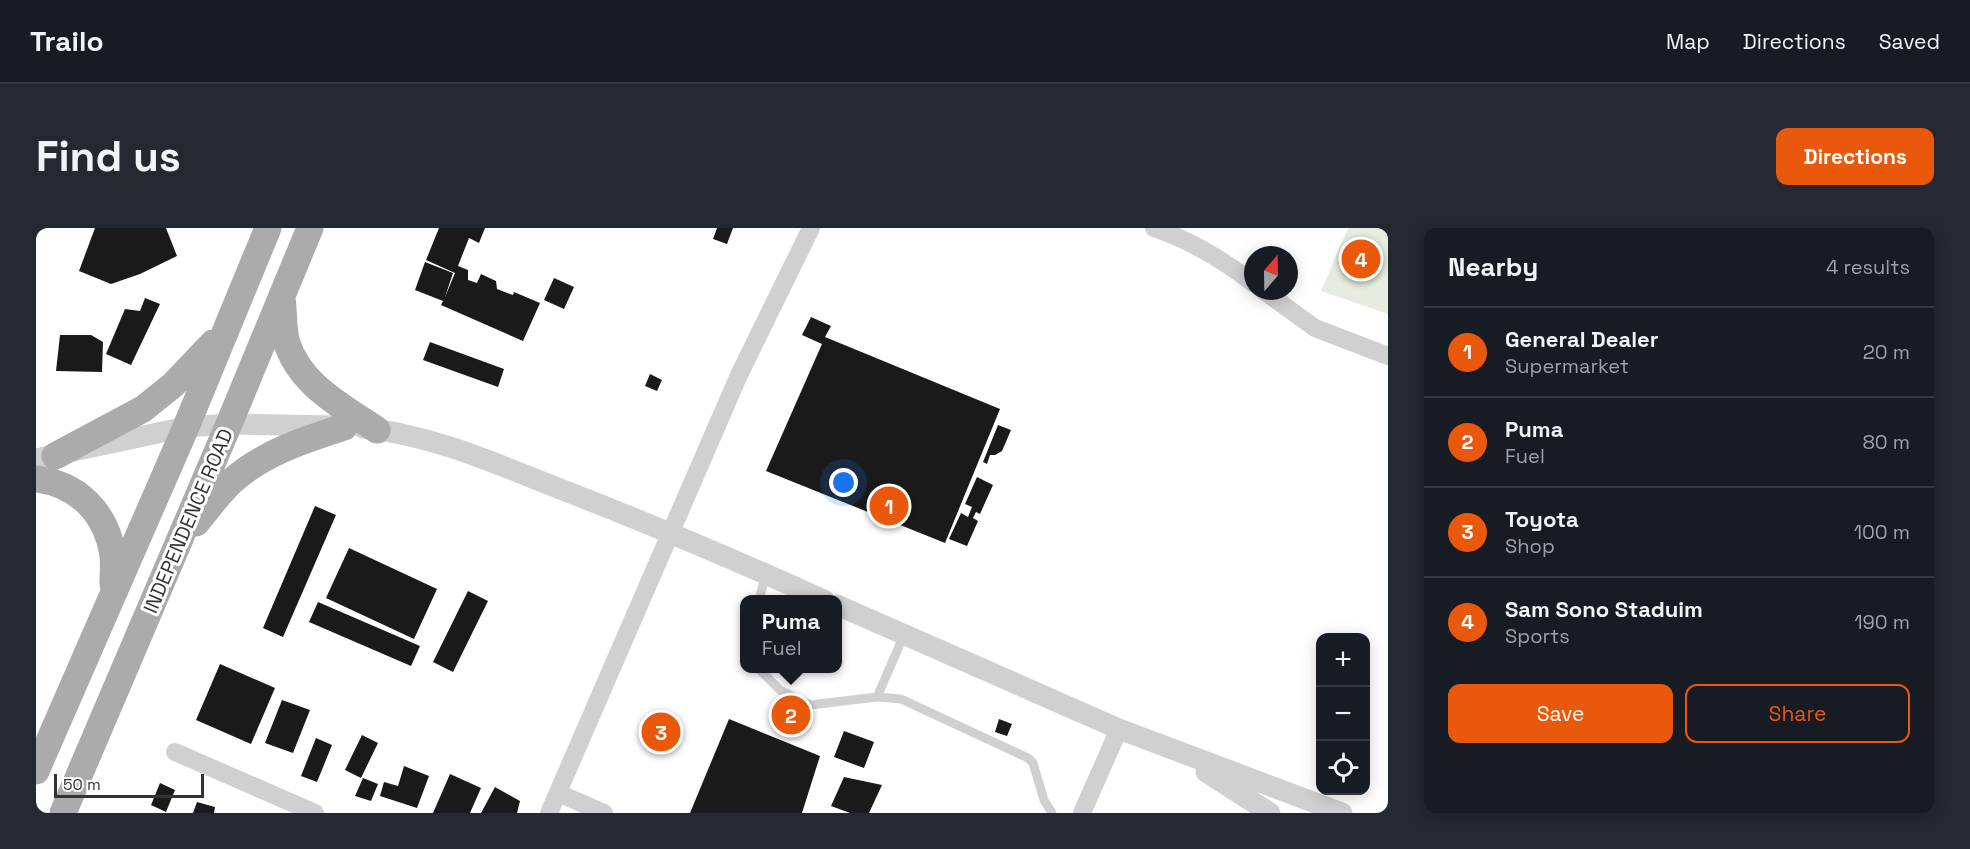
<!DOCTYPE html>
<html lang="en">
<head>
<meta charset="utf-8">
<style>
	:root { --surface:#171b24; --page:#242831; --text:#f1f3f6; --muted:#9ea1a6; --line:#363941; --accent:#ea580c }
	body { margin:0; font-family:"Space Grotesk",sans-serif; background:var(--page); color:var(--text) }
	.controls { position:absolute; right:18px; bottom:18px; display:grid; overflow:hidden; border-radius:12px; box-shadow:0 3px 15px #0003 }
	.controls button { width:54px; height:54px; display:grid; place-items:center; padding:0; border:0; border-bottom:2px solid var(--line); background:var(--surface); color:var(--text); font:30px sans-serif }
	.compass { position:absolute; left:1208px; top:18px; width:54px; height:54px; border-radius:50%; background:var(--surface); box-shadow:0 3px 15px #0003; rotate:20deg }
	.scale { position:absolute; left:18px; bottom:15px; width:150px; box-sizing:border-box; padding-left:6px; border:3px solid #333; border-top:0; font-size:16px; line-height:21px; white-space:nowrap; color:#333; -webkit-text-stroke:4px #fff; paint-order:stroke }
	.you { position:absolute; left:808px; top:255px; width:21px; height:21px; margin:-15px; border:4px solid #fff; border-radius:50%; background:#1a73e8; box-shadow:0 0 0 9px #1a73e833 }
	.badge { display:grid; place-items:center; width:39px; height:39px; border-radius:50%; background:var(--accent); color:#fff; font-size:20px; font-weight:700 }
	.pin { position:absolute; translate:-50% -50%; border:3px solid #fff; box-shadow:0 2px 6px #0006 }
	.popup { position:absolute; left:704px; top:367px; width:102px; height:78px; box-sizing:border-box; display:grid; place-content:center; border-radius:12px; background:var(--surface); filter:drop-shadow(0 2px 4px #0005); font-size:20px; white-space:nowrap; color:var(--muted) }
	.popup b { font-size:22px; color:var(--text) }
	.popup::after { content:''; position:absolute; left:50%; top:100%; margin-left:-12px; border:12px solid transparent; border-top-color:var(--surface) }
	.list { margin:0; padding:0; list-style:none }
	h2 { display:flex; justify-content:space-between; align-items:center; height:78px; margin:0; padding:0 24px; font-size:26px }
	h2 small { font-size:20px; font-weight:400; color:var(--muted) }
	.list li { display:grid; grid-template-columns:39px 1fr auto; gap:18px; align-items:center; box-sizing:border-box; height:90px; padding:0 24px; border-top:2px solid var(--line) }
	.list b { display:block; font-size:22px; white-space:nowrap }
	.list p { margin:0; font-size:20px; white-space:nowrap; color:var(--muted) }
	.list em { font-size:20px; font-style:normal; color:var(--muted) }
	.actions { display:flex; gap:12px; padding:18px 24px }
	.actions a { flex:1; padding:14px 0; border:2px solid var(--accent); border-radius:12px; text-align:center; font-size:21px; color:var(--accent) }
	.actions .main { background:var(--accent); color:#fff }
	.icon { flex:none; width:33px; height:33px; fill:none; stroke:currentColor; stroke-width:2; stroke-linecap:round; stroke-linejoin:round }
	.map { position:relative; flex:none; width:1352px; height:585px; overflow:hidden; border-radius:12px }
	header { display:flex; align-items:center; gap:36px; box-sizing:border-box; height:84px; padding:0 30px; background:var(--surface); border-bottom:2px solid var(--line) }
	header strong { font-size:28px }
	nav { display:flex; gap:33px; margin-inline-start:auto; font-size:21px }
	.intro { display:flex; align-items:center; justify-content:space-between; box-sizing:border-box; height:144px; padding:0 36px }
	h1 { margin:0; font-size:42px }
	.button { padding:15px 27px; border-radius:12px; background:var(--accent); color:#fff; font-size:21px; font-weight:700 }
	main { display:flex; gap:36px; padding:0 36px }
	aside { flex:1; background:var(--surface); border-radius:12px; box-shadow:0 3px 15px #0003 }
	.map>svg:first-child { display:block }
	.pitch { fill:#e6ecdf }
	.building { fill:#1a1a1a }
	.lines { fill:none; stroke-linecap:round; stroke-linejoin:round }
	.service { stroke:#d0d0d0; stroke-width:9 }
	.minor { stroke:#d0d0d0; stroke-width:18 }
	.tertiary { stroke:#d0d0d0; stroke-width:21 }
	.primary { stroke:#ababab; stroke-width:27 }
	.labels { text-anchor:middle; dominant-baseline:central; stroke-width:6; stroke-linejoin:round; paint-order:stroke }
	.street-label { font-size:20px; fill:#333; stroke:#fff }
</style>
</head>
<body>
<header>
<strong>Trailo</strong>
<nav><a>Map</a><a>Directions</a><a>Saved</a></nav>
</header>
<div class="intro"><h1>Find us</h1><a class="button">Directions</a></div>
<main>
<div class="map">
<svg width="1352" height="585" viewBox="0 0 1352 585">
	<rect width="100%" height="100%" fill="#fff"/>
	<path class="pitch" d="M1312,0H1352V86L1285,63Z"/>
	<path class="building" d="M59,0H130L141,28L104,46L75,56L43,43Z
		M403,0H449L443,15L433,10L422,38L432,42V52L441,55L445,46L460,53L461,61L477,67L478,64L504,75L487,113L405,77L407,73L379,62L389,34L417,45L409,69L419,45L390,32Z
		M681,0H697L691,16L677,11Z
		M518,50L538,59L528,81L508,72Z
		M109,70L124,76L95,137L70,126L89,81L104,83Z
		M775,89L795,98L789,109L964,181L909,315L730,243L786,116L766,107Z
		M24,107H55L67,114L66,144L20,143Z
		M394,114L468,141L462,159L387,132Z
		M614,146L626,152L621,163L609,158Z
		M962,197L975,202L966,223L959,227H954L951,236L947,234Z
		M941,249L957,257L944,286L940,284L937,290L942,293L931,318L913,311L925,285L932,289L936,279L929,276Z
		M279,278L300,287L247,409L227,400Z
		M313,320L401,361L378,411L290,370Z
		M432,363L452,373L417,444L397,434Z
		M282,374L384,418L375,438L273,394Z
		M184,436L239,460L215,516L160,492Z
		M246,472L274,482L257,525L229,515Z
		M693,491L784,528L766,585H654Z
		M963,491L976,496L971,508L959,504Z
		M808,503L838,514L828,540L798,529Z
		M326,507L342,515L325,550L309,542Z
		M280,510L296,517L281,554L265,548Z
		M368,538L393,548L381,580L344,568L348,554L362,558Z
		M414,546L445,560L434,585H397Z
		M808,549L846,557L833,585H814L795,578Z
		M327,550L342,556L335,573L319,568Z
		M124,555L139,562L130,584L115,577Z
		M459,559L484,573L481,585H445Z
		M161,574L179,579L178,585H157Z"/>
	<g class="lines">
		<path class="service" d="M723,372L730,346
			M722,440L744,462L774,477L841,469L865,471L992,530L997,535L1008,572L1016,585
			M841,469L868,407"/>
		<path class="minor" d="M1118,0C1154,12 1187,32 1217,55
			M1228,63L1279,100L1352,128
			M139,524L279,585
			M522,565L568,585
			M513,585L703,147L775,0
			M1046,585L1083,501"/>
		<path class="tertiary" d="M327,200C392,206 459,235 519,259C610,294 699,332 788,372
			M0,231L150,199L193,196L296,198
			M801,377L1083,501L1306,585
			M1170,544L1234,585"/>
		<path class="primary" d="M246,70C248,83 247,99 250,112C262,156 306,178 341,202
			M19,228L107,181L137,157L177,115
			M0,251C42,256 71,285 77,328C78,337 77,347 77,356
			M160,295C172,281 183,265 196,253C229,224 268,212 308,199
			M0,543L150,199L232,0
			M27,585L193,196L274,0"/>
	</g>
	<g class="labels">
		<g class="street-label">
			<text transform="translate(152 293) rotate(-67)">INDEPENDENCE ROAD</text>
		</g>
	</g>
</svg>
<div class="controls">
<button>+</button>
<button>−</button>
<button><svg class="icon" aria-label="locate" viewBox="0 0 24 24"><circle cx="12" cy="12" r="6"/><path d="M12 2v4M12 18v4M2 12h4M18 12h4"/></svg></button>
</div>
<svg class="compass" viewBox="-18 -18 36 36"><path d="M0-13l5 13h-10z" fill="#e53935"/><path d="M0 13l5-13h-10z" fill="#9ea1a6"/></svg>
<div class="scale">50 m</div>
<div class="you"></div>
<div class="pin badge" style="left:853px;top:278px">1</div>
<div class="pin badge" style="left:755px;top:487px">2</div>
<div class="popup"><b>Puma</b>Fuel</div>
<div class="pin badge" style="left:625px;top:504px">3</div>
<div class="pin badge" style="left:1325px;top:31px">4</div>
</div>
<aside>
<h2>Nearby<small>4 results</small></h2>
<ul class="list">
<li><span class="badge">1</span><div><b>General Dealer</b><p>Supermarket</p></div><em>20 m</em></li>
<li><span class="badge">2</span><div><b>Puma</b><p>Fuel</p></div><em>80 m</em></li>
<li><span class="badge">3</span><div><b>Toyota</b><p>Shop</p></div><em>100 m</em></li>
<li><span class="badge">4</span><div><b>Sam Sono Staduim</b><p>Sports</p></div><em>190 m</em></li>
</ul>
<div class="actions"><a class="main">Save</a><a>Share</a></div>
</aside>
</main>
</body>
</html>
